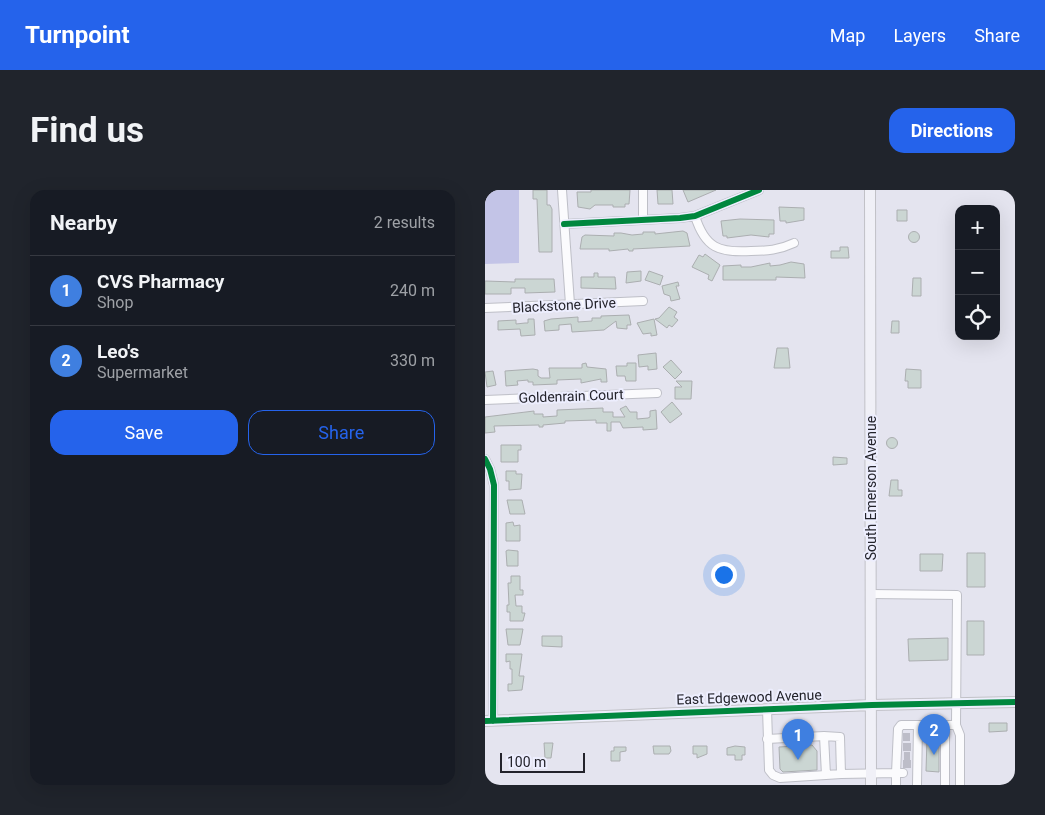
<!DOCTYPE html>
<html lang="en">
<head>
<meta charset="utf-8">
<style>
	:root { --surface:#171b24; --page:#20242c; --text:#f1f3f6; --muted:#9ea1a6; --line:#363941; --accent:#2563eb }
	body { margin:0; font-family:Roboto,sans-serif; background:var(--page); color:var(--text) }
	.controls { position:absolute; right:15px; top:15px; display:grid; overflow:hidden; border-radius:10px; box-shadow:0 5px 20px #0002 }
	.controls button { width:45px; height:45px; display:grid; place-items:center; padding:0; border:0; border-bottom:1px solid var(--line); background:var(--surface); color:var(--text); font:25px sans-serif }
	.scale { position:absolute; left:15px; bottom:12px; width:85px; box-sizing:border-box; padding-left:5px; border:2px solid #23232b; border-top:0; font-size:14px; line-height:18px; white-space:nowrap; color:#23232b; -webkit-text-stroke:4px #edeefe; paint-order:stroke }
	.you { position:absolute; left:238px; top:384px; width:18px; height:18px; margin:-12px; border:4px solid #fff; border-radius:50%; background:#1a73e8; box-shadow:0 0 0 8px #1a73e833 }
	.badge { display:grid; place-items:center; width:32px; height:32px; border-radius:50%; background:var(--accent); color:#fff; font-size:16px; font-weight:700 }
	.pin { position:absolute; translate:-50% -41px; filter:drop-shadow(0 1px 2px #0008) }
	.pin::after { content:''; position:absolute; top:26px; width:18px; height:15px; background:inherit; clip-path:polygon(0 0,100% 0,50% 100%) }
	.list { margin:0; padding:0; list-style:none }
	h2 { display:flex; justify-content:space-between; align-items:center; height:65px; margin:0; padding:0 20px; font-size:21px }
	h2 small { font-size:16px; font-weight:400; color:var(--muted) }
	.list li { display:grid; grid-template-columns:32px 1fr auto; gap:15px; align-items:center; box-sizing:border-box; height:70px; padding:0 20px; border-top:1px solid var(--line) }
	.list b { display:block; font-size:19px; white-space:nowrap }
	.list p { margin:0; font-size:16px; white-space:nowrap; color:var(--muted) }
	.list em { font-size:16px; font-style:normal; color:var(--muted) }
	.actions { display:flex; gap:10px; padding:15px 20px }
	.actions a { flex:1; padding:11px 0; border:1px solid var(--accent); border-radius:15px; text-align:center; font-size:18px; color:var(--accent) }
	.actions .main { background:var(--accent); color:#fff }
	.icon { flex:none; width:28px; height:28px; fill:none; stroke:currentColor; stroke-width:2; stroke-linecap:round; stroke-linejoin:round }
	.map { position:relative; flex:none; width:530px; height:595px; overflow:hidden; border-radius:15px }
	header { display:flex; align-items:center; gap:30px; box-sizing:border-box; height:70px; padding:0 25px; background:var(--accent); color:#fff }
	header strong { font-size:24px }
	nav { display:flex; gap:28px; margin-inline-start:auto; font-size:18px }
	.intro { display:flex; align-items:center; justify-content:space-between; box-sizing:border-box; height:120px; padding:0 30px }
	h1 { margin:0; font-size:35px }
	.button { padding:12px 22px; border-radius:15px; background:var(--accent); color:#fff; font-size:18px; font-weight:700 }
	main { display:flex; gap:30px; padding:0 30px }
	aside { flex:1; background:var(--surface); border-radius:15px; box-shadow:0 5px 20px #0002 }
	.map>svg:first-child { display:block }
	.forest { fill:#c3c4e7 }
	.building { fill:#cbd6d3; stroke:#abaeb0 }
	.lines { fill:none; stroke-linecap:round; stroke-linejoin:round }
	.minor-tunnel { stroke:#bdbdc8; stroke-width:8; stroke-dasharray:8 4; stroke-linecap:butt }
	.minor-casing { stroke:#bebfc7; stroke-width:10 }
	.major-casing { stroke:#c1c1c7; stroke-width:12 }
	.minor { stroke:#fbfbfd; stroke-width:8 }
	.major { stroke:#f0f0f7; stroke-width:10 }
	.cycleway-casing { stroke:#edeefe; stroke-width:9 }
	.cycleway { stroke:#00873e; stroke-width:6 }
	.labels { text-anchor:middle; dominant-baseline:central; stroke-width:4; stroke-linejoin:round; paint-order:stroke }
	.street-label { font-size:14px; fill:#23232b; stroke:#edeefe }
</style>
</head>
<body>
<header>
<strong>Turnpoint</strong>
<nav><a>Map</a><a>Layers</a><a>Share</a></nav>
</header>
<div class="intro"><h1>Find us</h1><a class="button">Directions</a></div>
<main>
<aside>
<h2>Nearby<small>2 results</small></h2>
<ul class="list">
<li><span class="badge" style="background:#3f7fe0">1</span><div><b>CVS Pharmacy</b><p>Shop</p></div><em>240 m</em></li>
<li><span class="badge" style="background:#3f7fe0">2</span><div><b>Leo's</b><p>Supermarket</p></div><em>330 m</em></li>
</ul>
<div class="actions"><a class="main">Save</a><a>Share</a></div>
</aside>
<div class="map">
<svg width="530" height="595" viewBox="0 0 530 595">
	<rect width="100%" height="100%" fill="#e4e4ef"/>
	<path class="forest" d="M0,0H34V73L0,74Z"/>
	<path class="building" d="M48,0H62V15H65L67,19V62H54L52,9H48Z
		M106,0H145L144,14H140V17H128V15H110L105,19L93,17L92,2H106Z
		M172,0H187L188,14H173Z
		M198,0H231L203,12Z
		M294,17L319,18V30L301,33V31H295Z
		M412,20H422V31H412Z
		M255,29L289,30V44H284V47L266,45L242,48V46H238L236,31Z
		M198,41L202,43L205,56L148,59V61H144L143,59L124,61V59H95L97,47L100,45L129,46V43H136L147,45L158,44V42H170V44Z
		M423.5 47a5.5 5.5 0 1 1 11 0a5.5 5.5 0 1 1-11 0Z
		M355,57H363L364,68H346V61H355Z
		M220,64L235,75L227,91L223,89L224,85L207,77L214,65L218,67Z
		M306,72L319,74L320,88L291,87V90H238V76L256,75V77H266L285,73V76L295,75Z
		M156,81V91L141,93L142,82Z
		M164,81L178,86L175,95L160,90Z
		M109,83H113V87H130L131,99L96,98V87H109Z
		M428,88H436V106H427Z
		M30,89H69L70,102L40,103V98H26V104H0V91L30,92Z
		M193,92L194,96H191L195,109L186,111L185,106L179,104L177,96Z
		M184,117L192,122L189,127L193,130L187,137L184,135L182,138L170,129L174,128Z
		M144,125L146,135H142V139L132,138L131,131L119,140L87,142L86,134L74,135V140L60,141L59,131L66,129L93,127V132L107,131V128H116V126Z
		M43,129H49L50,145L36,146L35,139L13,140V131L31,130V134L40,133H43Z
		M169,129L172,145L166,146V143L158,144L152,133Z
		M407,131H414V143H406Z
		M292,158H303L305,178H289Z
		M171,163L172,179L163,180V176L154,177L153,165Z
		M186,170L197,182L190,189L178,177Z
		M101,173L102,177L121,179L122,192H116V189L96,193V189L72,190V194L48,195V192H43V190L32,191L33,195L21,196L20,181L48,179L53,180V186L56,188H65L64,178H97V174Z
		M142,173H151V191H141L140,186H132L131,176H142Z
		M421,179L436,180V198H423V191H420Z
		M8,181L11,195L2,197L0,182Z
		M191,191H207L206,209H190V197H197Z
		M187,212L197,224L185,233L176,222Z
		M141,216L145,222H152V229L163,228L165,227V221L171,220L172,239L158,240V237L138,238L135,232H126V241H122V233H111V230L80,231V233L58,235V237H54V235L9,236L10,242L0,243V227L49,221V224H58V227L72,226V220L118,218V222H128V227H140L135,219Z
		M401.5 253a5.5 5.5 0 1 1 11 0a5.5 5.5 0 1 1-11 0Z
		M16,255H36V260H33V272H16Z
		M348,267L362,268V274L348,275Z
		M21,281H31V284H37L36,299L24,300V291H21Z
		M406,290H413V300H417V306H404Z
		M22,310H37L40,324H25Z
		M28,332L29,336L35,335V351H21V333Z
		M23,360L33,361V376H22L21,361Z
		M482,363H500V397H482Z
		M435,364H458L457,381H435Z
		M26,386H35V400H38V405H30L31,416H37V423H40L38,431H25V422H22V415H24L23,393H26Z
		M482,431H499V465H482Z
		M21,439H38L35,455H23Z
		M57,446H77V457L57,456Z
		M463,448V470L424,471L423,449Z
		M21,464H37L34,486H39L37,500L23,501V494H27V479H25V471L21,472Z
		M504,533H522V541L504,542Z
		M442,549H454V582L441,581Z
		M59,553H68L66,568H60Z
		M327,555L332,561V580L298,582L295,579L294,557Z
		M168,556H185L186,561L184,564H169Z
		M208,556H222V564L212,568V564H208Z
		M250,556L260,557V565H257V570H250V565H242V558Z
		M129,557H141V561L135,562V571H126V561H129Z"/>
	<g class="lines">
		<path class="minor-tunnel" d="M418,547H425
			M418,557H426
			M419,566H425
			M418,574H426"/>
		<g class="minor-casing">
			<path id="minor" d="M77,0L85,114
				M158,0V30
				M210,26C220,58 234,63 266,61C282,61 294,60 309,53
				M79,34L195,28L210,26L274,0
				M0,118L158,111
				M0,210L172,203
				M0,269L5,279L9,295L8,531
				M386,404L472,405L471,535L475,545V595
				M282,519L284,580L288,585L295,588L356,584
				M460,535V595
				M282,549L339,546
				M418,583H411L413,539L416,535H471
				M341,585L339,546L355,547L356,584L411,583V595
				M432,595L433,535"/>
		</g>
		<g class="major-casing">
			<path id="major" d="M385,0L386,595
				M0,531L387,515L530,512"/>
		</g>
		<use href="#minor" class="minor"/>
		<use href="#major" class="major"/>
		<g class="cycleway-casing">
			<path id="cycleway" d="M79,34L195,28L210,26L274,0
				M0,269L5,279L9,295L8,531
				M0,531L387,515L530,512"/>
		</g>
		<use href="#cycleway" class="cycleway"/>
	</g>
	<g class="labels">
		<g class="street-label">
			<text transform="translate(79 115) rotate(-3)">Blackstone Drive</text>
			<text transform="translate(86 206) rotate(-2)">Goldenrain Court</text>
			<text transform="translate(386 298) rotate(-90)">South Emerson Avenue</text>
			<text transform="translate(264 507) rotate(-2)">East Edgewood Avenue</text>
		</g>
	</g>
</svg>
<div class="controls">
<button>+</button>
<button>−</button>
<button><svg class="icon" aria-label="locate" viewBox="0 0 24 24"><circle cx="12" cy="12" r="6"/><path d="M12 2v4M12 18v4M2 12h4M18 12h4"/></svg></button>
</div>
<div class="scale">100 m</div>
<div class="you"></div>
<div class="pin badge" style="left:313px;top:570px;background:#3f7fe0">1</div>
<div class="pin badge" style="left:449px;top:565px;background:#3f7fe0">2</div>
</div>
</main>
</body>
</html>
